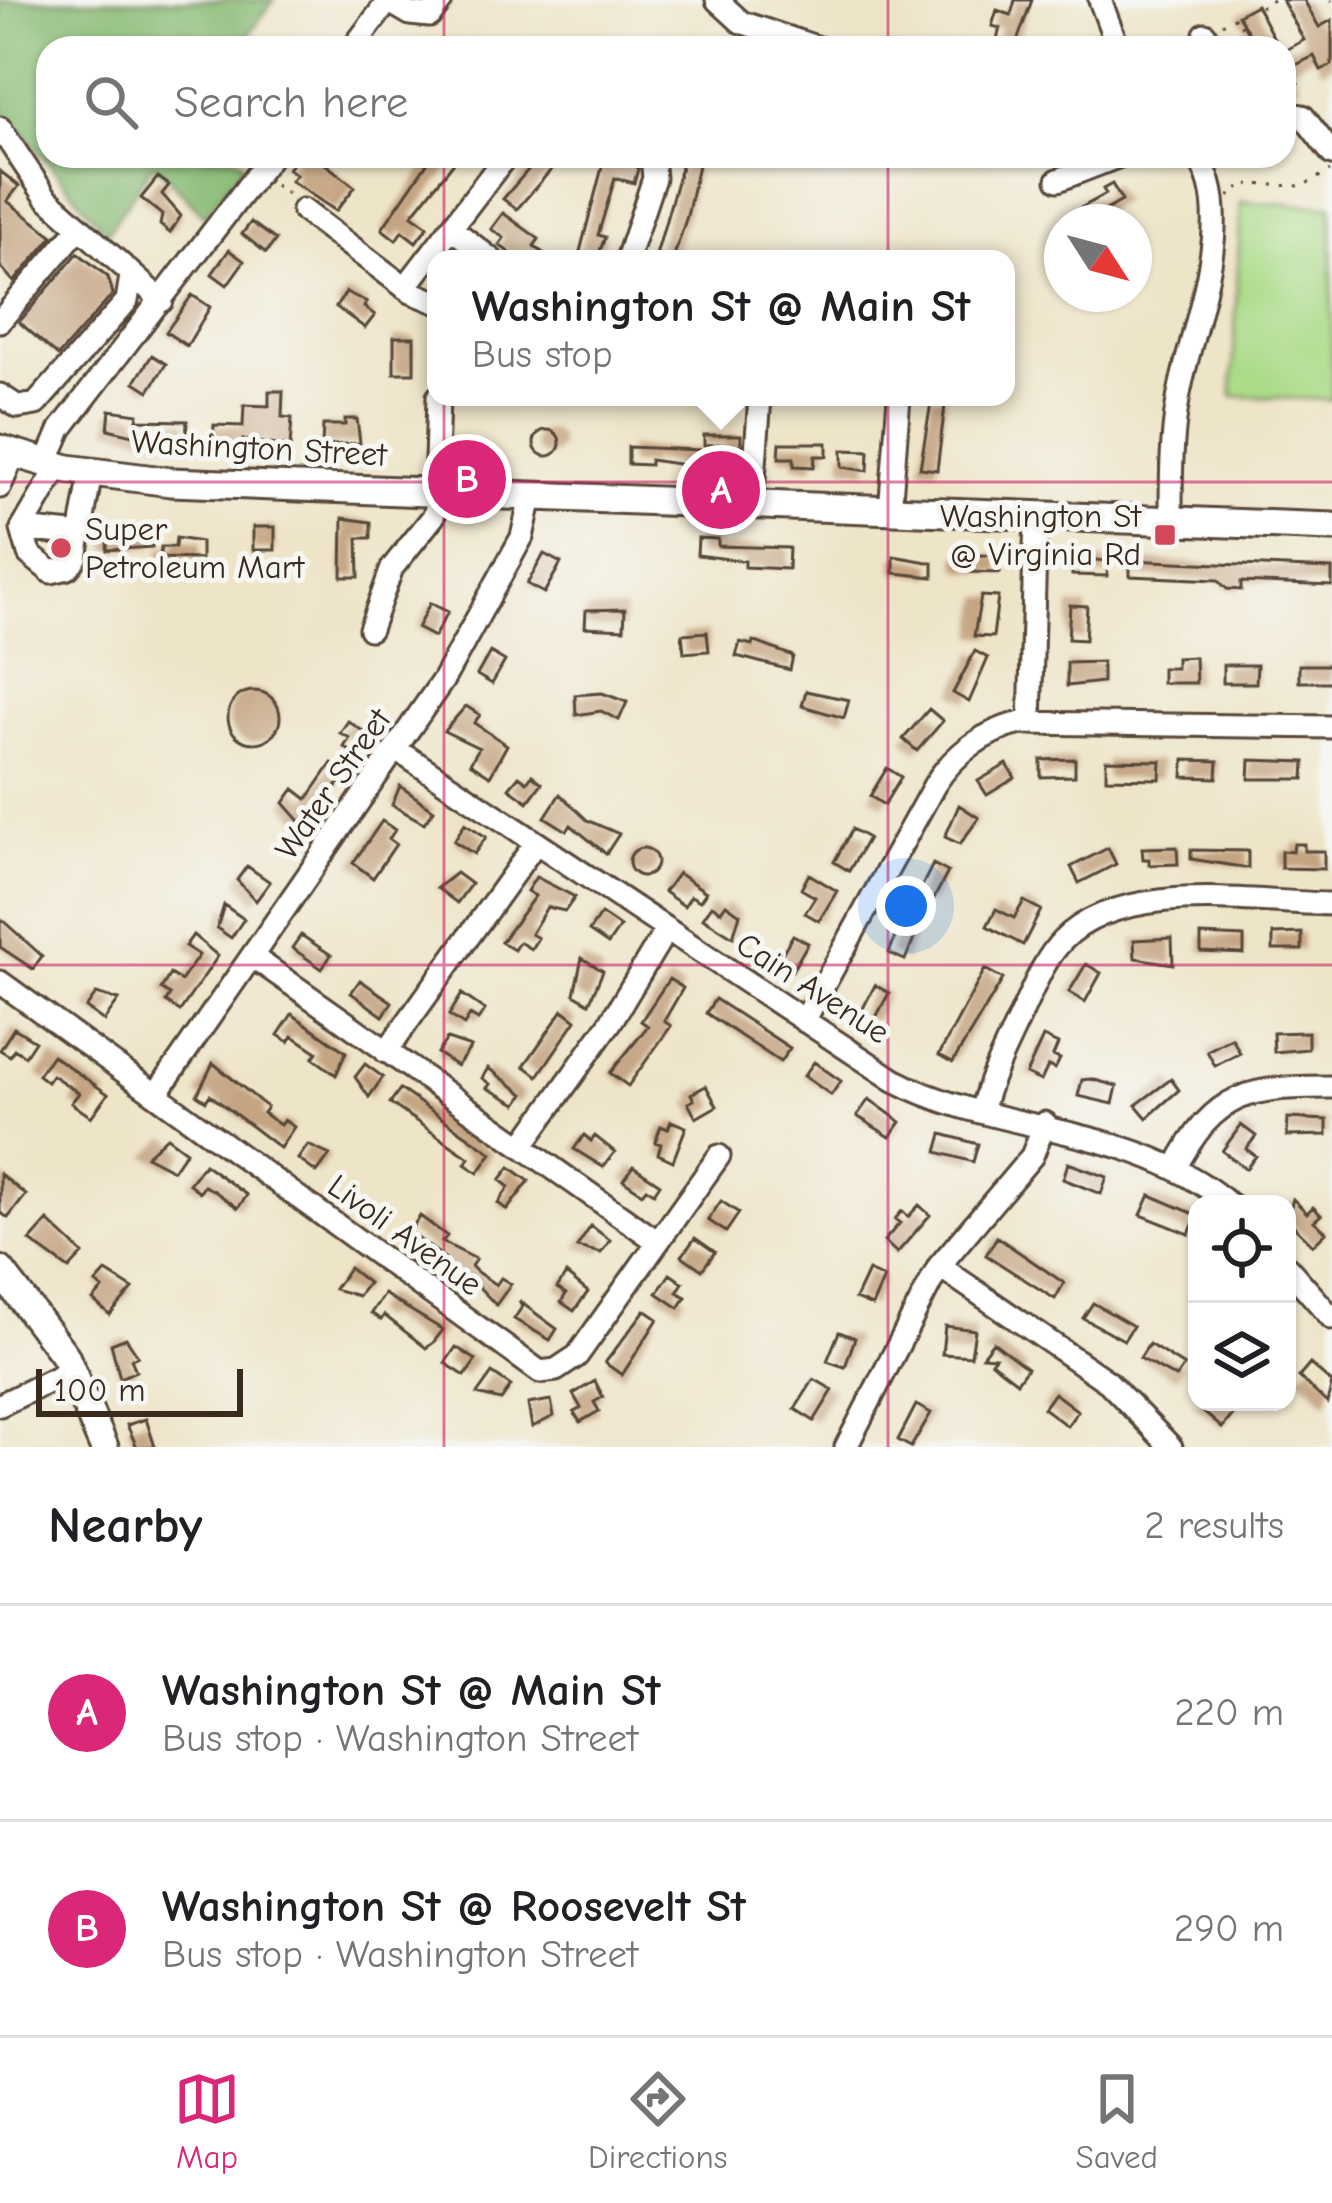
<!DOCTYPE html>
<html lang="en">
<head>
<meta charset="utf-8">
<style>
	:root { --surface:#fff; --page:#f2f2f2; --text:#202124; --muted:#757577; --line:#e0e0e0; --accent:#db2777 }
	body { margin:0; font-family:"Comic Neue",sans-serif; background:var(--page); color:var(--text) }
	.controls { position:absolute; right:36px; bottom:36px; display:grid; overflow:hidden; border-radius:24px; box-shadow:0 3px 9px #0004 }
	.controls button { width:108px; height:108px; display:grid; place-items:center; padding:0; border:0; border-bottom:3px solid var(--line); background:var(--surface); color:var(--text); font:60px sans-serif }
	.compass { position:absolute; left:1044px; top:204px; width:108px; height:108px; border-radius:50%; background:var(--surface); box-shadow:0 3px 9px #0004; rotate:126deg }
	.scale { position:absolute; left:36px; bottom:30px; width:207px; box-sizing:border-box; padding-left:12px; border:6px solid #3b2a1e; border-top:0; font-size:33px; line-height:42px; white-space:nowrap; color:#3b2a1e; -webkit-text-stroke:9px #f6f6f2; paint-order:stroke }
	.you { position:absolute; left:906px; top:906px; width:42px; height:42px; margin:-30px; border:9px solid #fff; border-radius:50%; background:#1a73e8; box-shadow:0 0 0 18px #1a73e833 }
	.badge { display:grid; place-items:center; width:78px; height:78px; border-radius:50%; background:var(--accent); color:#fff; font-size:39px; font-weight:700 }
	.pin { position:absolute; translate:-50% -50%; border:6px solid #fff; box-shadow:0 3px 12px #0006 }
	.popup { position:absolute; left:427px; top:250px; width:588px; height:156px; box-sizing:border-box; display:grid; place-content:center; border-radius:24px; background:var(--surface); filter:drop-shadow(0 3px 9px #0005); font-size:39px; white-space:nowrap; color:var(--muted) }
	.popup b { font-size:45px; color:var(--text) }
	.popup::after { content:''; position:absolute; left:50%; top:100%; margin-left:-24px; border:24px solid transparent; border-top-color:var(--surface) }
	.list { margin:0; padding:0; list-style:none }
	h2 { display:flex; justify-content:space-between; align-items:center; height:156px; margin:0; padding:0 48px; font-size:51px }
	h2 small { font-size:39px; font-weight:400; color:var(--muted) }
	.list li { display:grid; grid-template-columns:78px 1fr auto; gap:36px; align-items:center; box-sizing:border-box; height:216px; padding:0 48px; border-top:3px solid var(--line) }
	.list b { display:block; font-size:45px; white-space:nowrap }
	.list p { margin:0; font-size:39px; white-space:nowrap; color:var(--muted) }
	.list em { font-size:39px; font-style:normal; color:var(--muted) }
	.icon { flex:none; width:66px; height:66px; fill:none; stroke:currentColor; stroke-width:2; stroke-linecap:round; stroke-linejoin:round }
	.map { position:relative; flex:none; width:1332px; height:1447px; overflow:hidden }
	.search { position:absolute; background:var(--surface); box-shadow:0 3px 9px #0004; left:36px; right:36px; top:36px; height:132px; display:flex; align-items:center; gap:30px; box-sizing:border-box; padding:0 42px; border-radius:36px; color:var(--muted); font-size:45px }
	.sheet { height:588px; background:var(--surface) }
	nav { display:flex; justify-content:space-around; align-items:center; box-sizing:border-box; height:168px; border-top:3px solid var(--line); background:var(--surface); font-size:33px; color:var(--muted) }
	nav a { display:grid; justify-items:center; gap:6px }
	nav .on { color:var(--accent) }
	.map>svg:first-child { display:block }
	.green { fill:#acdb89; stroke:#748254; stroke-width:3 }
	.forest { fill:#89bb75; stroke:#62724a; stroke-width:3 }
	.building { fill:#c5a482 }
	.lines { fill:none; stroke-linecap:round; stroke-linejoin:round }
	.minor-casing { stroke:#564638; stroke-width:27 }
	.major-casing { stroke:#564638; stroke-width:33 }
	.path { stroke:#564638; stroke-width:3; stroke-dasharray:3 9; stroke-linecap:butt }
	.minor { stroke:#fff; stroke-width:21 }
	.major { stroke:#fff; stroke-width:27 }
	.grid { fill:none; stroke:#c2185b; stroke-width:3; stroke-opacity:0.55 }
	.poi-dot { fill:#d1495b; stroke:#f6f6f2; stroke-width:4.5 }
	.labels { text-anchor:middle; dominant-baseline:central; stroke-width:10; stroke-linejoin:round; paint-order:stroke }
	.street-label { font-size:33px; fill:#3b2a1e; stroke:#f6f6f2 }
	.poi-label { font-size:33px; fill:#3b2a1e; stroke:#f6f6f2; text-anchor:end }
</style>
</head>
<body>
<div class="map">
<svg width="1332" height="1447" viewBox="0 0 1332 1447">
	<rect width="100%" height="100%" fill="#f6f6f2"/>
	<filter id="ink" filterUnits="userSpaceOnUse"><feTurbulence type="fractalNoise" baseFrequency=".00833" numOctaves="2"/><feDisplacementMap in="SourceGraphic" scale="24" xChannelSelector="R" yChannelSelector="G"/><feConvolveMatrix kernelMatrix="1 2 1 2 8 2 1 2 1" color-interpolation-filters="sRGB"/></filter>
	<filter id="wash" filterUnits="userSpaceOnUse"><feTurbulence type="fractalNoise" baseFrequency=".004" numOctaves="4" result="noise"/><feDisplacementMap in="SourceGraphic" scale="48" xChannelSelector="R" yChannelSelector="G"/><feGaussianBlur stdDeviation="2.7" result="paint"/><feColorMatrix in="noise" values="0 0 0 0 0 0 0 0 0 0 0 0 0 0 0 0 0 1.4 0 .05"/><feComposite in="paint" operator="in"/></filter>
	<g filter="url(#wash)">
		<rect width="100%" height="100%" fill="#eee4c8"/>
		<path class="green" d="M1241,202L1332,206V400L1232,396Z"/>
		<path class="forest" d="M0,0H274L239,48H48V156H234L245,164L204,216L154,163L107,233L0,106Z"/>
		<g id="blocks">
			<path class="building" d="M1015,0H1032L1016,44L997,39L1000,28L992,26L997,10L1011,15Z
				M1282,0H1304L1319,27L1332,20V65L1321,70L1314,56L1290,68L1298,83L1284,92V51L1304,40Z
				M1256,5L1279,48H1257L1238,15Z
				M298,156H315L355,187L336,211L291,181L296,175L288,169Z
				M432,156H459L412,215L428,226L416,242L402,231L396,240L382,229Z
				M540,156H563L517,209L503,199Z
				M605,156H624L638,169L634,183L615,178L598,235L605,237L600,251L612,259H578Z
				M683,160L698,165L687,216L673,259H655Z
				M0,171L19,186L7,201L53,236L14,282L0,266Z
				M158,177L169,185L162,194L181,216L170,233L160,225L162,215L141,198Z
				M1112,184L1122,201L1106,210L1112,222H1087L1079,209L1106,194L1103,189Z
				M503,213L539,239L534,246L551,259H518L499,245L504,238L491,229Z
				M251,222L276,240L266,253L242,234Z
				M229,250L244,261L227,285L212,274Z
				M78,253L108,277L113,294L58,356L19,322Z
				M346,292L367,302L364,307L375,315L365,328L336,307Z
				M192,295L210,307L187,346L166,332Z
				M394,337H414V373H394Z
				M152,355L166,364L149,391L135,382Z
				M269,391H283L282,417L292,418L290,447L243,440V445L213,443L214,425L243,426L244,405L269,406Z
				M932,397H946L937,470L920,468Z
				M110,410L138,414L137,420L187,421L186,442H162L108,429Z
				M345,419H357L360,443L322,446L323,425H345Z
				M534 443a13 13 0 1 1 26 0a13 13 0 1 1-26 0Z
				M704,435H741L740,470H725V444L704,445Z
				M780,443H827V456H815L814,467L794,466V458H779Z
				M628,447L699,450V467L650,460V465L628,464Z
				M842,450L869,451L868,471L842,467Z
				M343,518L371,522V538H358L359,577H342Z
				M253,527H275V550H253Z
				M108,533L152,534V547L107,550Z
				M176,538L201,542V559L160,558L161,547H175Z
				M698,538L718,539V546L789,548L788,569L745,567V561L697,555Z
				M544,554L561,563L544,593L527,584Z
				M957,554L1001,556L1000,573L965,572L956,567Z
				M894,556L933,563V577L894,573Z
				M1072,558L1108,561L1107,576L1072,575Z
				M1130,560L1332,569V586L1241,582V590L1227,589L1218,580L1130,576Z
				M981,596L998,597L993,637L974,636Z
				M430,603L448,612L434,637L417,628Z
				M1070,605L1087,606L1085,640L1068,639Z
				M625,609L624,629L585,627L586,610Z
				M707,632L709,651L684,653L682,634Z
				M753,641L793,656L790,670L736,656L740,642L752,645Z
				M975,651L988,658L969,702L953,693Z
				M490,652L505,661L492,684L477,675Z
				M1195,657L1196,683H1162V668H1176V658Z
				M1102,662V682L1067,686V663Z
				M1223,665H1257L1256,683H1223Z
				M1299,665H1332V682H1299Z
				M806,691L849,700L844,718L802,706Z
				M228 717a26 26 0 1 1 52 0a26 26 0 1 1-52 0Z
				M602,693L627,702L619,720L601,711L576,715L575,695Z
				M466,706L480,715L474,723L507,745L490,776L470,763L479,748L444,731Z
				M929,709L943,721L917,751L903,739Z
				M348,721L370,736L358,756L344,747L350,738L340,733Z
				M1075,759V776L1041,777V760Z
				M1106,760L1161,761L1160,779L1106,778Z
				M1184,760L1218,761L1217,778L1183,777Z
				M1250,760L1305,762L1304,779H1249Z
				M332,763L346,773L307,829L284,803L294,789L307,799Z
				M1007,764L1015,778L987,795L978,781Z
				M887,768L901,777L884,805L870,796Z
				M532,775L542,783L528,802L509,788L519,776L527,782Z
				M400,786L434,810L424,823L392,805Z
				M560,794L587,820L619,834L606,854L571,825L567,831L545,817Z
				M959,805L979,818L960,844L945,837Z
				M382,821L395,830L389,839L396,844L373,878L353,863Z
				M465,823L486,837L474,854L454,841Z
				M852,829L868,838L849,871L834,862Z
				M1294,844H1304V851H1324V869L1281,868V851L1293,852Z
				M1177,847L1178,864L1149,865V859H1143L1142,848Z
				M629 862a14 14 0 1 1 28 0a14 14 0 1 1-28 0Z
				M1108,848L1116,864L1079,883L1071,867Z
				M1191,850L1248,851V868L1191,859Z
				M933,864L948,872L931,904L917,896Z
				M247,866L270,882L256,901L237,880Z
				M456,873L471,884L457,903L437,888Z
				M678,873L706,892L700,901L691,896L684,906L664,892Z
				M809,874L837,891L819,921L805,913L815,897L801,889Z
				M536,877L575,897L565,911L547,907L531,934L538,938L531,949L519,942L514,950L501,942L535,896L527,891Z
				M1024,901L1041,910L1023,945L987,926L996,909L1014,918Z
				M726,904L740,914L733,937L703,918L712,905L721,911Z
				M224,905L244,919L231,938L217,928Z
				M601,914L620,927L608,944L589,931Z
				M0,918L42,956L33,969L0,947Z
				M901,922L918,929L905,960L889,953Z
				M1302,933V950H1273V934Z
				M193,935L218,956L180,1011L166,1002L170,995L161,989L170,974L181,981L199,955L185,946Z
				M301,935L331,955L322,969L292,948Z
				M793,935L808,943L792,971L777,962Z
				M1201,935L1244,937V954L1201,952Z
				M1172,938L1173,964L1135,958L1134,940Z
				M582,958L603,971L589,1003L574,994Z
				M1086,964L1101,973L1085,1002L1069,992Z
				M985,969L1003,979L953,1062L939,1055Z
				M669,979L683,988L664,1021L671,1026L628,1086L610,1073L648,1026L641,1021Z
				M360,980L392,1002L383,1016L351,993Z
				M875,985L889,993L874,1021L860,1014Z
				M96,994L119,1000L104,1021L86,1008Z
				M462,994L485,1010L478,1020L470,1015L464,1025L449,1015Z
				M715,999L790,1048L780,1062L706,1013Z
				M563,1010L576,1020L538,1076L524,1066Z
				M292,1014L346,1052L336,1075L313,1058L317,1052L293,1036L289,1042L278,1035Z
				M14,1028L35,1041L25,1056L14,1049L10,1056L0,1050Z
				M1308,1032V1049L1274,1052L1273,1033Z
				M1043,1037L1058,1044L1053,1056L1060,1059L1055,1069L1048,1066L1041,1081L1026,1074Z
				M1232,1038L1240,1053L1215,1066L1207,1051Z
				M447,1039L471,1047L457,1066L437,1053Z
				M52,1055L108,1094L91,1117L71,1103L79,1093L52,1075L47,1082L38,1075Z
				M814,1062L841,1081L831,1095L804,1076Z
				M213,1063L267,1107L263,1113L280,1125L284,1120L294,1127L280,1148L210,1095L206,1101L197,1095Z
				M365,1064L383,1077L369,1097L355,1077Z
				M488,1068L524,1094L517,1104L487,1088L490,1084L482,1078Z
				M1091,1079L1117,1086L1113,1104L1078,1096L1082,1080Z
				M1171,1079L1179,1090L1147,1118L1136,1105Z
				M706,1086L717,1106L696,1118L688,1103L694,1100L691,1094Z
				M400,1089L492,1153L478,1173L465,1164L469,1158L390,1103Z
				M869,1099L901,1122L890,1137L857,1116Z
				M1288,1118L1327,1120V1135L1287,1136Z
				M671,1121L686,1127L673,1161L658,1154L661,1144L655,1142L661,1126L668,1129Z
				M1241,1125L1256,1136L1246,1149L1256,1156L1246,1169L1222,1151Z
				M942,1134L978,1144L973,1162L937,1152Z
				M584,1135L591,1141L595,1136L615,1152L603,1167L574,1149Z
				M167,1137L186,1151L173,1170L146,1156Z
				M308,1145L330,1155L317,1173L298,1159Z
				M1068,1163L1107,1177L1101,1194L1063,1179Z
				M204,1164L247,1195L238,1208L213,1190L204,1186L200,1192L189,1184Z
				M633,1166L660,1184L654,1193L646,1188L642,1193L623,1180Z
				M510,1167L529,1181L507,1210L498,1203L509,1187L500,1180Z
				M0,1174L26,1195L8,1218L0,1212Z
				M1150,1195L1197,1215L1189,1234L1141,1215Z
				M1293,1199L1307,1213L1313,1207L1321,1215L1314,1221L1326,1232L1313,1245L1287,1219Z
				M721,1201L739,1213L726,1232L708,1220Z
				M919,1205L930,1215L897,1253L884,1241L900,1223L895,1219L902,1211L908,1217Z
				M420,1216L447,1236L442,1242L476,1259L471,1266L477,1272L496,1285L501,1278L511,1284L496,1305L477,1285L458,1280L440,1265L445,1258L409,1232Z
				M48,1221L83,1254L69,1269L30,1241Z
				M591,1226L610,1240L601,1253L577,1247Z
				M997,1237L1064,1283L1055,1299L986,1255Z
				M695,1238L715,1252L702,1270L682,1256Z
				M349,1268L368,1283L358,1296L334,1289Z
				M868,1271L884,1278L872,1306L855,1299Z
				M106,1272L133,1289L110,1315L93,1300L103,1289L96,1283Z
				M566,1274L588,1292L574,1311L561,1302L566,1294L557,1288Z
				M670,1274L683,1283L677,1292L686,1297L679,1308L657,1293Z
				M384,1294L443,1330L433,1343L426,1348L384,1315L381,1320L371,1313Z
				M519,1301L557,1329L550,1340L514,1319L522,1307Z
				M1093,1303L1133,1326L1124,1340L1083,1318Z
				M645,1310L658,1319L622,1375L605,1363Z
				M945,1326L975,1330L971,1356L942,1354Z
				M839,1332L855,1338L845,1367L827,1361Z
				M126,1338L138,1356L131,1359L136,1371L120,1378L111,1344Z
				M993,1342L1027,1368L1017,1382L991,1362L995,1357L982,1356Z
				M1149,1344L1184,1366L1176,1378L1140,1358Z
				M456,1347L476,1360L465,1376L445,1363Z
				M1310,1364L1332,1383L1327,1403L1299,1377Z
				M492,1373L511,1386L501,1400L477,1394Z
				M814,1379L833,1390L814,1421L795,1409Z
				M595,1381L603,1397L594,1402L599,1411L580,1422L574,1412L581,1408L573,1394Z
				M1054,1393L1078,1411L1067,1426L1043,1408Z
				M551,1400L554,1416L532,1427L528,1404Z
				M1192,1402H1236L1231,1408L1235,1412L1222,1428Z
				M916,1405L931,1413L911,1447L898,1440Z
				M146,1419L155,1447H137L127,1425Z"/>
		</g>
	</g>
	<g filter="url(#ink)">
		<use href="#blocks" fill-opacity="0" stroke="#564638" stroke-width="3"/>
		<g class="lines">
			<g class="minor-casing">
				<path id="minor" d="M717,0L741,22L819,48
					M1100,0L1118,48
					M388,1L410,14L430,16L442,0
					M1205,34L1212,48
					M353,48L389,0
					M1284,113L1303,116L1332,154
					M0,128L46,197L162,301
					M1058,180L1120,156
					M303,210L411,292L436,302
					M451,228L491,259
					M627,259L654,178L652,156
					M405,288L506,156
					M0,321L79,228
					M0,395L18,407L36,404L127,301L131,276
					M46,464L61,429L271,156
					M58,467L22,529L29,554L51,572L68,568L76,558L91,473
					M0,487L14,454
					M435,492L438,397
					M752,505L760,397
					M890,511L899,397
					M1171,521C1171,481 1171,440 1178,400C1188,335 1242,213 1196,156
					M22,529L82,535
					M370,629L392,568L433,517L442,493
					M1030,723L1036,516
					M397,750L894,1080C1001,1136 1131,1122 1229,1204
					M253,957L658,1242
					M0,982L540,1372L556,1370L577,1356L719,1156
					M804,1021L935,784C955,753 985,731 1021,723L1332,727
					M386,1052L535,844
					M157,1093L443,680L522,537L531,497
					M982,1109C990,1076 1007,1045 1021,1014C1033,989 1043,961 1062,941C1121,879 1253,903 1332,904
					M522,1146L610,1023L666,930
					M1175,1169C1215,1090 1251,1087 1332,1087
					M939,1266L1108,1382L1171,1447
					M1287,1267L1332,1318
					M0,1405L72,1370
					M846,1447L939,1266L1032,1156L1045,1123"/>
			</g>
			<g class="major-casing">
				<path id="major" d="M0,449L68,469L171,482L1332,527
					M0,1270L65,1356L104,1447"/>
			</g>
			<path class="path" d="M1331,0L1332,1
				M1260,7L1273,0
				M1222,24L1236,17L1255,48
				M275,185L293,198
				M1229,197L1243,184L1302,186L1330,171"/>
			<use href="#minor" class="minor"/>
			<use href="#major" class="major"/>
		</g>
	</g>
	<path class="grid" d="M444,0V48M888,0V48M444,156V1447M888,156V1447M0,482H1332M0,965H1332"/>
	<g class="poi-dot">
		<rect x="1153" y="523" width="24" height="24" rx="6"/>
		<circle cx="61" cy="548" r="12"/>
	</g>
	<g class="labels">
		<g class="street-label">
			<text transform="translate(259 448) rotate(3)">Washington Street</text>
			<text transform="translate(333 784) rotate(-55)">Water Street</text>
			<text transform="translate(813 988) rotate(33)">Cain Avenue</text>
			<text transform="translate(405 1235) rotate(36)">Livoli Avenue</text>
		</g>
		<g class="poi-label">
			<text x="1141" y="516">Washington St<tspan x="1141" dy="38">@ Virginia Rd</tspan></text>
			<text x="85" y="529" text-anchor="start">Super<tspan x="85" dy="38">Petroleum Mart</tspan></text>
		</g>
	</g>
</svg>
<div class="controls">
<button><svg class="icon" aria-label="locate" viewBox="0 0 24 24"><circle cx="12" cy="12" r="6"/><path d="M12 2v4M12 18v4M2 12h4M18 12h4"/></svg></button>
<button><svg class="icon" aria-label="layers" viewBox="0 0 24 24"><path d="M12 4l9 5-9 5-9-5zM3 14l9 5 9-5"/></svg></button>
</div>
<svg class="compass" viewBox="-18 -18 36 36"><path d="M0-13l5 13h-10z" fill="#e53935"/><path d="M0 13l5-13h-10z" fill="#757577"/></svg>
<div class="scale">100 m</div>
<div class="you"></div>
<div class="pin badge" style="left:721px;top:490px">A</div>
<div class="popup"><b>Washington St @ Main St</b>Bus stop</div>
<div class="pin badge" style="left:467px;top:479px">B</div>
<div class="search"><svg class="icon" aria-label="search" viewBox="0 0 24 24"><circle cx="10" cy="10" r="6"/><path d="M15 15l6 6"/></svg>Search here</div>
</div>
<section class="sheet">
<h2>Nearby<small>2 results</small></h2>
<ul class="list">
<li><span class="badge">A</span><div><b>Washington St @ Main St</b><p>Bus stop · Washington Street</p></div><em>220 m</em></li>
<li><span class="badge">B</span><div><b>Washington St @ Roosevelt St</b><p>Bus stop · Washington Street</p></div><em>290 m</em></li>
</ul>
</section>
<nav>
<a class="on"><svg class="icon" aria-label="map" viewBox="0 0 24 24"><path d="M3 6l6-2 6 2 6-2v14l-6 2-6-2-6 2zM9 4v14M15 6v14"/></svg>Map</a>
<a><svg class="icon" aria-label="directions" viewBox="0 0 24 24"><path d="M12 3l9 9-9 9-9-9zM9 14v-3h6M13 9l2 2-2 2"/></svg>Directions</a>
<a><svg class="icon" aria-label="saved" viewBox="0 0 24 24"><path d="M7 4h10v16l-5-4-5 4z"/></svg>Saved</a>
</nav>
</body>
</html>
